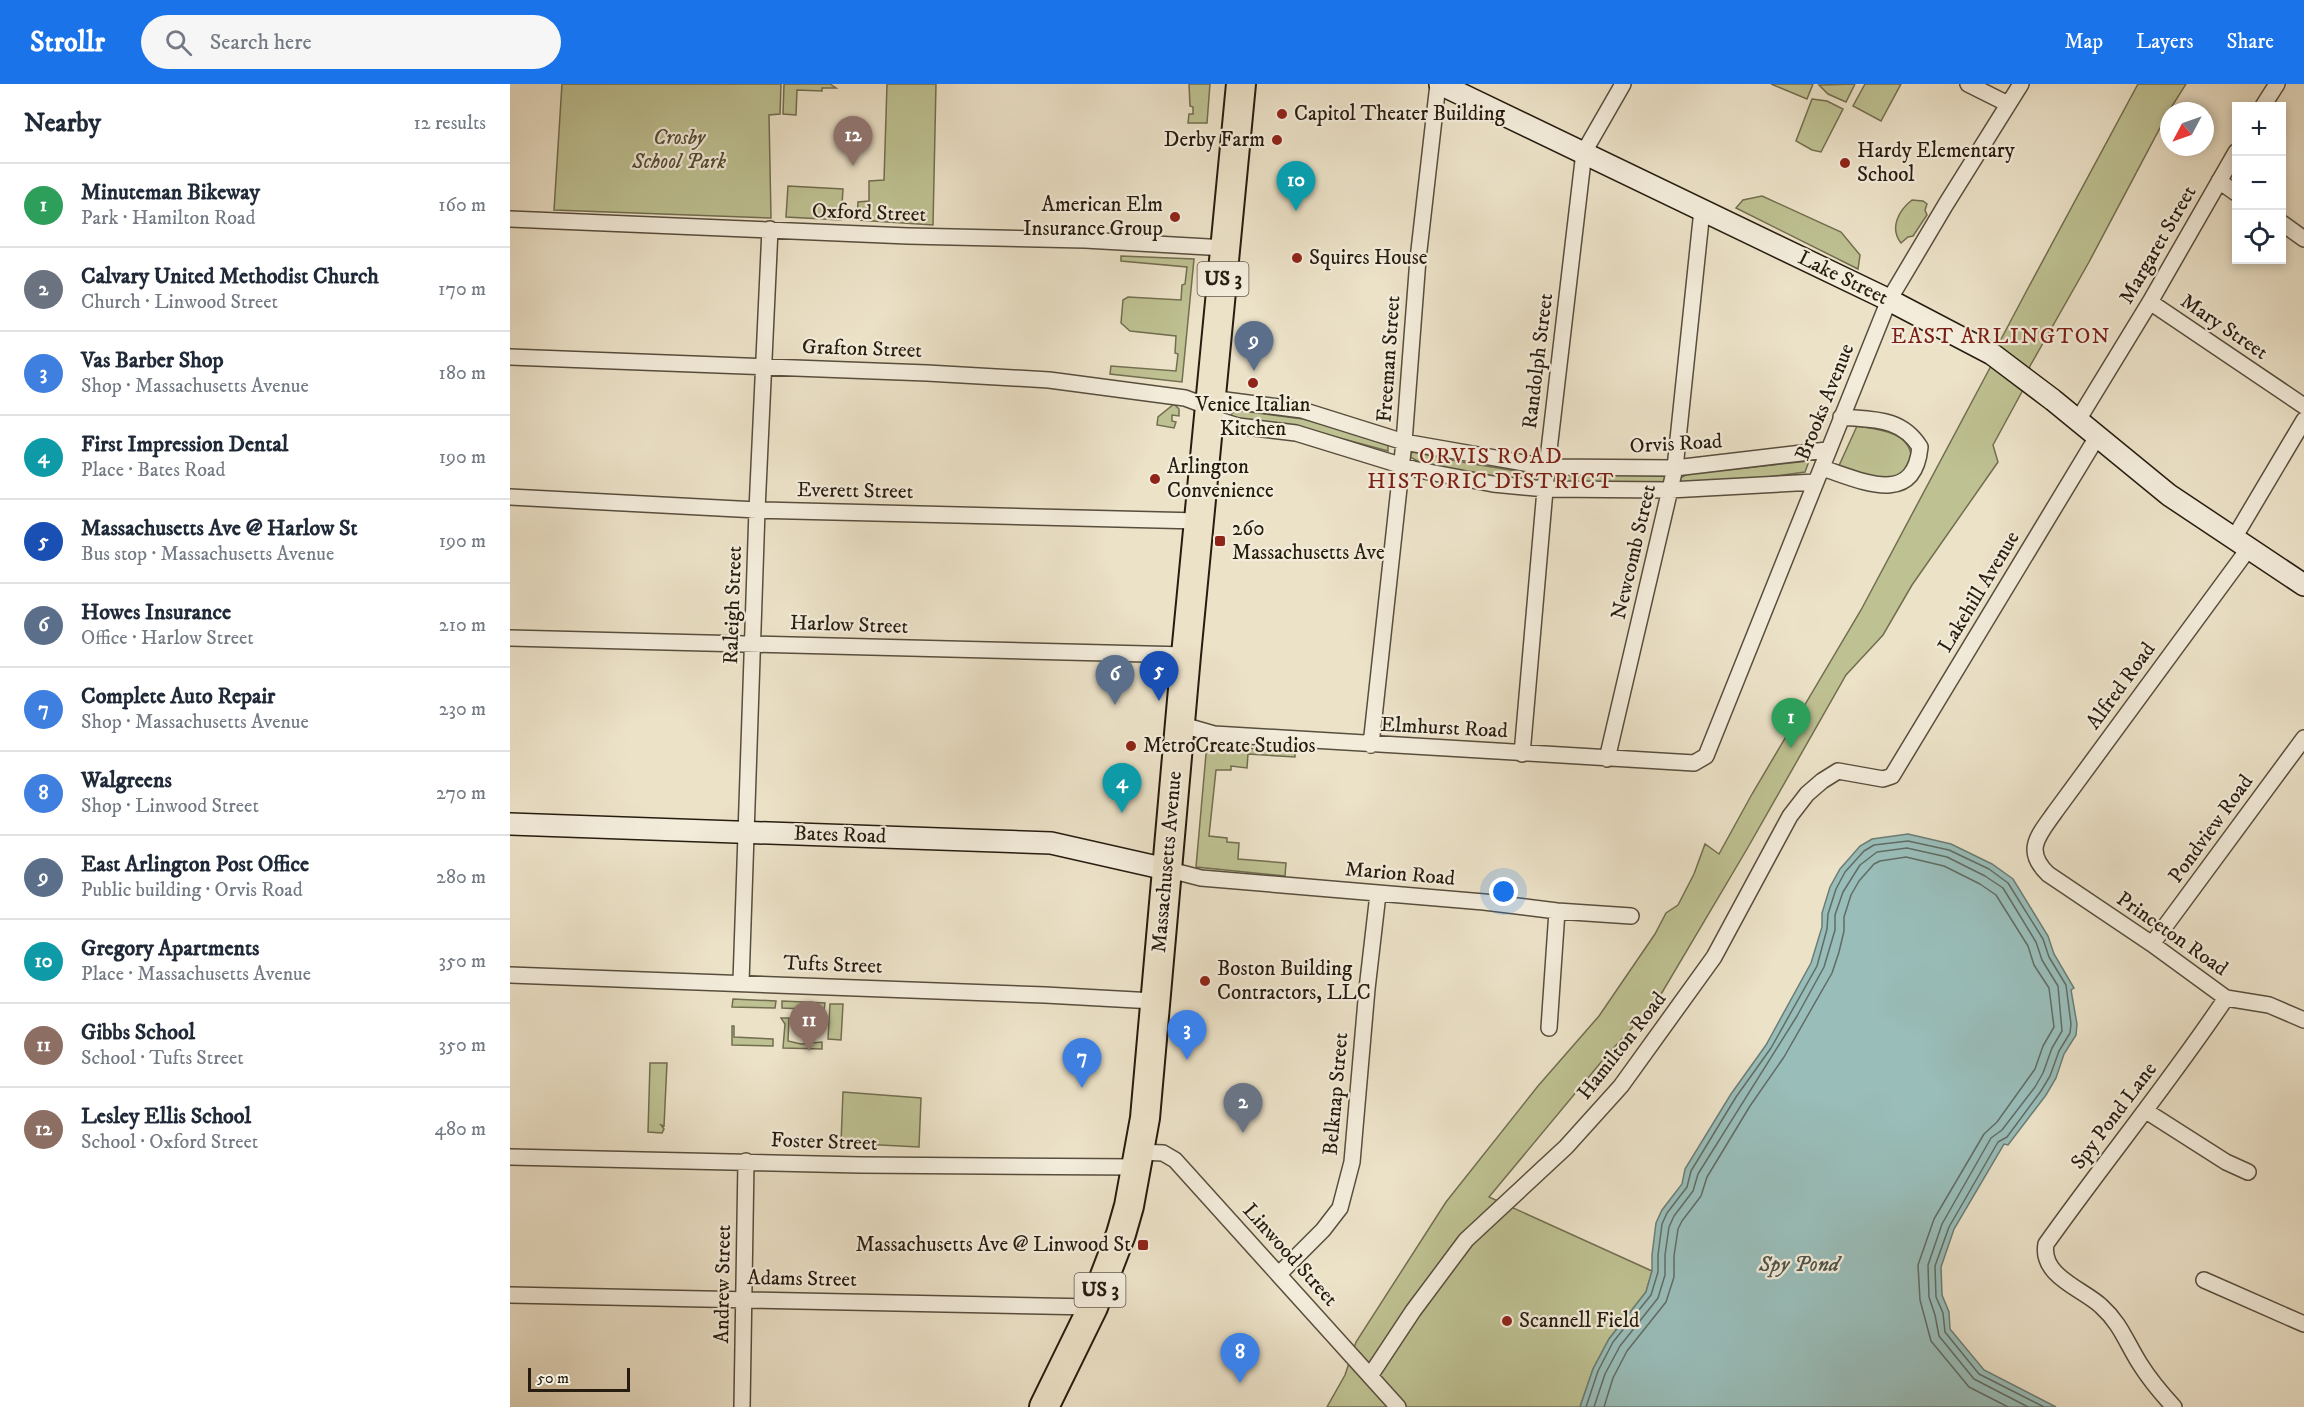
<!DOCTYPE html>
<html lang="en">
<head>
<meta charset="utf-8">
<style>
	:root { --surface:#fff; --page:#f6f6f7; --text:#1f2937; --muted:#747a83; --line:#e0e1e3; --accent:#1a73e8 }
	body { margin:0; font-family:"IM FELL DW Pica",serif; background:var(--page); color:var(--text) }
	.controls { position:absolute; right:18px; top:18px; display:grid; overflow:hidden; border-radius:0px; box-shadow:0 3px 9px #0003 }
	.controls button { width:54px; height:54px; display:grid; place-items:center; padding:0; border:0; border-bottom:2px solid var(--line); background:var(--surface); color:var(--text); font:30px sans-serif }
	.compass { position:absolute; left:1650px; top:18px; width:54px; height:54px; border-radius:50%; background:var(--surface); box-shadow:0 3px 9px #0003; rotate:229deg }
	.scale { position:absolute; left:18px; bottom:15px; width:102px; box-sizing:border-box; padding-left:6px; border:3px solid #261c0f; border-top:0; font-size:16px; line-height:21px; white-space:nowrap; color:#261c0f; -webkit-text-stroke:4px #f3ecdb; paint-order:stroke }
	.you { position:absolute; left:994px; top:808px; width:21px; height:21px; margin:-15px; border:4px solid #fff; border-radius:50%; background:#1a73e8; box-shadow:0 0 0 9px #1a73e833 }
	.badge { display:grid; place-items:center; width:39px; height:39px; border-radius:50%; background:var(--accent); color:#fff; font-size:20px; font-weight:700 }
	.pin { position:absolute; translate:-50% -50px; filter:drop-shadow(0 2px 3px #0008) }
	.pin::after { content:''; position:absolute; top:32px; width:21px; height:18px; background:inherit; clip-path:polygon(0 0,100% 0,50% 100%) }
	.list { margin:0; padding:0; list-style:none }
	h2 { display:flex; justify-content:space-between; align-items:center; height:78px; margin:0; padding:0 24px; font-size:26px }
	h2 small { font-size:20px; font-weight:400; color:var(--muted) }
	.list li { display:grid; grid-template-columns:39px 1fr auto; gap:18px; align-items:center; box-sizing:border-box; height:84px; padding:0 24px; border-top:2px solid var(--line) }
	.list b { display:block; font-size:22px; white-space:nowrap }
	.list p { margin:0; font-size:20px; white-space:nowrap; color:var(--muted) }
	.list em { font-size:20px; font-style:normal; color:var(--muted) }
	.icon { flex:none; width:33px; height:33px; fill:none; stroke:currentColor; stroke-width:2; stroke-linecap:round; stroke-linejoin:round }
	.map { position:relative; flex:none; width:1794px; height:1323px; overflow:hidden }
	header { display:flex; align-items:center; gap:36px; box-sizing:border-box; height:84px; padding:0 30px; background:var(--accent); color:#fff }
	header strong { font-size:28px }
	nav { display:flex; gap:33px; margin-inline-start:auto; font-size:21px }
	.search { width:420px; height:54px; background:var(--page); display:flex; align-items:center; gap:15px; box-sizing:border-box; padding:0 21px; border-radius:33px; color:var(--muted); font-size:22px }
	main { display:flex }
	aside { flex:1; background:var(--surface) }
	.map>svg:first-child { display:block }
	.green { fill:#bec192; stroke:#726e50; stroke-width:1.5 }
	.water { fill:#99bdb9; stroke:#6b7d75; stroke-width:1.5 }
	.lines { fill:none; stroke-linecap:round; stroke-linejoin:round }
	.shore { stroke:#606c64; stroke-width:1.5 }
	.street-casing { stroke:#584e3d; stroke-width:18 }
	.secondary-casing { stroke:#261c0f; stroke-width:24 }
	.highway-casing { stroke:#261c0f; stroke-width:32 }
	.street { stroke:#f3ecdb; stroke-width:15 }
	.secondary { stroke:#f3ecdb; stroke-width:21 }
	.highway { stroke:#ece2c8; stroke-width:28 }
	.poi-dot { fill:#8f2418; stroke:#f3ecdb; stroke-width:2 }
	.labels { text-anchor:middle; dominant-baseline:central; stroke-width:4.5; stroke-linejoin:round; paint-order:stroke }
	.shield { fill:#f3ecdb; stroke:#645a4c; stroke-width:1.5 }
	.shield-label { font-size:20px; font-weight:bold; fill:#261c0f }
	.poi-label { font-size:21px; fill:#261c0f; stroke:#f3ecdb; text-anchor:start }
	.park-label { font-size:21px; font-style:italic; fill:#544e36; stroke:#f3ecdb }
	.street-label { font-size:21px; fill:#261c0f; stroke:#f3ecdb }
	.neighbourhood-label { font-size:22px; letter-spacing:1.5px; fill:#7a1f14; stroke:#f3ecdb }
	.water-label { font-size:22px; font-style:italic; fill:#4e544a; stroke:#f3ecdb }
</style>
</head>
<body>
<header>
<strong>Strollr</strong>
<div class="search"><svg class="icon" aria-label="search" viewBox="0 0 24 24"><circle cx="10" cy="10" r="6"/><path d="M15 15l6 6"/></svg>Search here</div>
<nav><a>Map</a><a>Layers</a><a>Share</a></nav>
</header>
<main>
<aside>
<h2>Nearby<small>12 results</small></h2>
<ul class="list">
<li><span class="badge" style="background:#2e9e5b">1</span><div><b>Minuteman Bikeway</b><p>Park · Hamilton Road</p></div><em>160 m</em></li>
<li><span class="badge" style="background:#6b7280">2</span><div><b>Calvary United Methodist Church</b><p>Church · Linwood Street</p></div><em>170 m</em></li>
<li><span class="badge" style="background:#3f7fe0">3</span><div><b>Vas Barber Shop</b><p>Shop · Massachusetts Avenue</p></div><em>180 m</em></li>
<li><span class="badge" style="background:#0f9aa8">4</span><div><b>First Impression Dental</b><p>Place · Bates Road</p></div><em>190 m</em></li>
<li><span class="badge" style="background:#1a4fb4">5</span><div><b>Massachusetts Ave @ Harlow St</b><p>Bus stop · Massachusetts Avenue</p></div><em>190 m</em></li>
<li><span class="badge" style="background:#5c6f8a">6</span><div><b>Howes Insurance</b><p>Office · Harlow Street</p></div><em>210 m</em></li>
<li><span class="badge" style="background:#3f7fe0">7</span><div><b>Complete Auto Repair</b><p>Shop · Massachusetts Avenue</p></div><em>230 m</em></li>
<li><span class="badge" style="background:#3f7fe0">8</span><div><b>Walgreens</b><p>Shop · Linwood Street</p></div><em>270 m</em></li>
<li><span class="badge" style="background:#5c6f8a">9</span><div><b>East Arlington Post Office</b><p>Public building · Orvis Road</p></div><em>280 m</em></li>
<li><span class="badge" style="background:#0f9aa8">10</span><div><b>Gregory Apartments</b><p>Place · Massachusetts Avenue</p></div><em>350 m</em></li>
<li><span class="badge" style="background:#8d6e63">11</span><div><b>Gibbs School</b><p>School · Tufts Street</p></div><em>350 m</em></li>
<li><span class="badge" style="background:#8d6e63">12</span><div><b>Lesley Ellis School</b><p>School · Oxford Street</p></div><em>480 m</em></li>
</ul>
</aside>
<div class="map">
<svg width="1794" height="1323" viewBox="0 0 1794 1323">
	<rect width="100%" height="100%" fill="#ece2c8"/>
	<filter id="stains"><feTurbulence type="fractalNoise" baseFrequency=".00333" numOctaves="4"/><feColorMatrix values="0 0 0 0 .2 0 0 0 0 .09 0 0 0 0 .02 0 0 0 .5 -.17"/></filter>
	<radialGradient id="worn" r=".72"><stop offset=".6" stop-color="#630" stop-opacity="0"/><stop offset="1" stop-color="#630" stop-opacity=".3"/></radialGradient>
	<path class="green" d="M52,0H271L270,30L259,31L261,134L44,126Z
		M274,0H320L326,4H312V7L287,6L286,31L273,30Z
		M377,0H426L423,141L347,136L348,118L359,117V97L374,96Z
		M679,0H700L697,39H678L679,30H683V23L680,22Z
		M1261,0H1303L1297,15Z
		M1345,0L1336,18L1318,10L1309,1Z
		M1355,0H1391L1371,37L1343,22Z
		M1628,0H1676L1659,27L1579,178L1520,282L1514,304L1483,361L1488,378L1402,501L1373,551L1336,591L1237,765L1147,917L1097,971L979,1113L1142,1187L1136,1208L1099,1255L1083,1285L1070,1323H817L835,1291L846,1258L936,1118L1028,1002L1089,932L1145,850L1156,829L1168,821L1184,790L1195,760L1209,770L1242,710L1351,526L1482,280L1489,259L1516,208Z
		M1302,15L1317,17L1333,25L1311,68L1302,66L1286,57Z
		M278,102L333,105L331,136L276,133Z
		M1252,112L1331,148L1350,171L1348,185L1226,124L1233,116Z
		M1402,116L1413,117L1417,120L1415,126L1417,131L1403,152L1398,153L1391,159C1379,144 1389,126 1402,116Z
		M611,172L684,175L672,298L600,290L601,282L666,287L668,270L665,269L666,252L620,247L611,239L613,216L618,213L671,216L672,201L675,200L677,183L611,177Z
		M664,320L669,325V332L662,331V337L666,338L664,344L647,341L648,333Z
		M725,326L793,335L878,359V367L800,346L723,335L721,331Z
		M1347,342C1365,345 1398,347 1401,371C1402,375 1400,381 1399,385L1386,397L1327,386Z
		M902,368L957,379L1026,390L1025,395H1001L915,381L900,373Z
		M1299,377L1295,388L1243,395L1171,399L1170,394L1178,390Z
		M1049,390L1155,392V401L1048,398L1046,394Z
		M705,661L785,669V673L738,670L737,684L721,682V686H706L699,752L717,754V758L729,759L728,775L776,779L775,792L686,783L696,670L699,663Z
		M223,915L266,917L265,924L222,923Z
		M272,917L315,919L314,926L272,924Z
		M320,920H333L331,956L318,955Z
		M271,934H279L278,957L291,960L312,958V965L273,964L275,940Z
		M222,942H224V953L263,955V962L222,961Z
		M140,979H157L154,1042L151,1041L154,1045L152,1049L138,1048Z
		M333,1008L411,1014L409,1063L331,1059Z"/>
	<path class="water" d="M1398,750L1441,760L1482,780L1503,795L1538,852L1544,870L1564,904L1561,906L1567,940L1566,951L1554,970L1546,994L1536,1011L1498,1061L1494,1060L1444,1145L1431,1183L1432,1211L1439,1228L1440,1245L1474,1286L1546,1323H1070L1083,1285L1099,1255L1136,1208L1142,1187V1171L1146,1139L1152,1126L1172,1100L1175,1085L1221,1010L1256,961L1301,879L1312,843V829L1320,803L1330,785L1350,762L1362,755Z"/>
	<g class="lines">
		<path class="shore" d="M1076,1323L1088,1287L1103,1258L1141,1211L1148,1188V1171L1152,1140L1157,1129L1177,1103L1181,1087L1226,1013L1261,964L1307,882L1317,845L1318,830L1326,805L1335,788L1354,767L1364,761L1398,757L1439,766L1479,785L1498,799L1533,855L1539,873L1556,901L1561,940L1560,949L1549,967L1540,992L1531,1007L1497,1053L1488,1058L1439,1143L1425,1182L1426,1213L1433,1229L1435,1248L1469,1290L1534,1323
			M1084,1323L1095,1290L1110,1262L1148,1214L1155,1191V1171L1159,1143L1164,1132L1183,1107L1188,1090L1287,932L1314,883L1325,846V831L1333,808L1350,781L1367,768L1397,764L1437,773L1475,792L1493,804L1526,858L1532,876L1548,902L1552,947L1542,964L1533,989L1525,1003L1492,1046L1481,1054L1432,1140L1418,1181L1419,1213L1425,1231L1429,1252L1464,1295L1518,1323
			M1094,1323L1103,1294L1117,1267L1156,1218L1164,1193V1172L1168,1145L1172,1137L1191,1112L1197,1093L1240,1022L1274,973L1322,889L1329,868L1334,847V833L1341,811L1349,797L1364,780L1370,777L1396,773L1434,782L1470,800L1486,811L1518,862L1524,881L1539,904L1544,943L1533,962L1525,985L1487,1038L1474,1050L1424,1135L1408,1181L1410,1216L1421,1257L1459,1303L1498,1323"/>
		<g class="street-casing">
			<path id="street" d="M1458,0L1498,20
				M1753,22L1767,0
				M1709,97L1726,109
				M0,135L398,152L575,156L716,164
				M1772,139L1794,155
				M1640,218L1794,322
				M0,273L417,289L539,296L675,314L699,323
				M700,314L792,326L894,358L1037,383L1165,384L1317,366
				M699,333L728,342L786,349L903,385L983,400L1036,405L1160,406L1305,398
				M1568,336L1640,218L1726,68
				M1312,384C1350,396 1404,424 1410,363C1391,333 1363,336 1331,333
				M0,413L247,426L689,437
				M1724,454L1794,336
				M1739,464L1545,728C1529,751 1513,766 1538,790L1642,860L1716,914L1759,921L1794,936
				M0,554L676,571
				M669,640L704,650L1184,679L1196,672L1379,216L1436,120L1511,0
				M861,661L894,358L908,175L928,0
				M1012,670L1037,383L1074,68L1113,0
				M1097,675L1165,384L1192,126
				M656,785L691,794L974,818L1047,827L1121,832
				M1642,860L1794,654
				M0,891L535,911L644,917
				M231,898L247,426L260,145
				M1039,944L1047,827
				M1636,1027L1716,1078L1738,1088
				M629,1068L653,1069L665,1076L888,1323
				M0,1073L350,1081L627,1083
				M769,1190L813,1146L830,1124L842,1078L857,905L868,810
				M1694,1196L1794,1240
				M0,1211L583,1223
				M860,1292L903,1227L956,1156L1056,1063L1111,1002L1204,873L1280,732L1297,710L1312,697L1328,687L1373,695L1382,692L1587,353
				M232,1323L236,1077
				M1664,1323C1651,1309 1640,1296 1630,1280C1616,1258 1611,1240 1591,1222C1573,1205 1530,1192 1536,1160C1595,1077 1659,999 1716,914"/>
		</g>
		<g class="secondary-casing">
			<path id="secondary" d="M930,0L1379,216L1482,270L1543,316L1659,411L1794,501
				M0,740L541,759L656,785"/>
		</g>
		<g class="highway-casing">
			<path id="highway" d="M534,1323L583,1223L611,1150L619,1122L635,1034L676,571L731,0"/>
		</g>
		<use href="#street" class="street"/>
		<use href="#secondary" class="secondary"/>
		<use href="#highway" class="highway"/>
	</g>
	<g class="poi-dot">
		<circle cx="772" cy="30" r="6"/>
		<circle cx="767" cy="56" r="6"/>
		<circle cx="1335" cy="79" r="6"/>
		<circle cx="665" cy="133" r="6"/>
		<circle cx="787" cy="174" r="6"/>
		<circle cx="743" cy="299" r="6"/>
		<circle cx="645" cy="395" r="6"/>
		<rect x="704" y="451" width="12" height="12" rx="3"/>
		<circle cx="621" cy="662" r="6"/>
		<circle cx="695" cy="897" r="6"/>
		<rect x="627" y="1155" width="12" height="12" rx="3"/>
		<circle cx="997" cy="1237" r="6"/>
	</g>
	<g class="labels">
		<g class="shield">
			<rect x="687.5" y="178" width="51" height="34" rx="4.5"/>
			<rect x="564.5" y="1189" width="51" height="34" rx="4.5"/>
		</g>
		<g class="shield-label">
			<text x="713" y="195">US 3</text>
			<text x="590" y="1206">US 3</text>
		</g>
		<g class="poi-label">
			<text x="784" y="30">Capitol Theater Building</text>
			<text x="755" y="56" text-anchor="end">Derby Farm</text>
			<text x="1347" y="67">Hardy Elementary<tspan x="1347" dy="24">School</tspan></text>
			<text x="653" y="121" text-anchor="end">American Elm<tspan x="653" dy="24">Insurance Group</tspan></text>
			<text x="799" y="174">Squires House</text>
			<text x="743" y="321" text-anchor="middle">Venice Italian<tspan x="743" dy="24">Kitchen</tspan></text>
			<text x="657" y="383">Arlington<tspan x="657" dy="24">Convenience</tspan></text>
			<text x="722" y="445">260<tspan x="722" dy="24">Massachusetts Ave</tspan></text>
			<text x="633" y="662">MetroCreate Studios</text>
			<text x="707" y="885">Boston Building<tspan x="707" dy="24">Contractors, LLC</tspan></text>
			<text x="621" y="1161" text-anchor="end">Massachusetts Ave @ Linwood St</text>
			<text x="1009" y="1237">Scannell Field</text>
		</g>
		<g class="park-label">
			<text x="169" y="54">Crosby<tspan x="169" dy="24">School Park</tspan></text>
		</g>
		<g class="street-label">
			<text transform="translate(359 129) rotate(2)">Oxford Street</text>
			<text transform="translate(1648 161) rotate(-60)">Margaret Street</text>
			<text transform="translate(1333 194) rotate(26)">Lake Street</text>
			<text transform="translate(1714 243) rotate(34)">Mary Street</text>
			<text transform="translate(352 265) rotate(2)">Grafton Street</text>
			<text transform="translate(879 275) rotate(-86)">Freeman Street</text>
			<text transform="translate(1028 277) rotate(-83)">Randolph Street</text>
			<text transform="translate(1315 318) rotate(-68)">Brooks Avenue</text>
			<text transform="translate(1166 360) rotate(-3)">Orvis Road</text>
			<text transform="translate(345 407) rotate(1)">Everett Street</text>
			<text transform="translate(1124 468) rotate(-77)">Newcomb Street</text>
			<text transform="translate(1469 508) rotate(-59)">Lakehill Avenue</text>
			<text transform="translate(223 521) rotate(-88)">Raleigh Street</text>
			<text transform="translate(339 541) rotate(2)">Harlow Street</text>
			<text transform="translate(1611 602) rotate(-54)">Alfred Road</text>
			<text transform="translate(934 644) rotate(3)">Elmhurst Road</text>
			<text transform="translate(1701 745) rotate(-54)">Pondview Road</text>
			<text transform="translate(330 751) rotate(2)">Bates Road</text>
			<text transform="translate(657 778) rotate(-85)">Massachusetts Avenue</text>
			<text transform="translate(890 790) rotate(5)">Marion Road</text>
			<text transform="translate(1662 850) rotate(35)">Princeton Road</text>
			<text transform="translate(323 881) rotate(2)">Tufts Street</text>
			<text transform="translate(1112 962) rotate(-52)">Hamilton Road</text>
			<text transform="translate(826 1010) rotate(-85)">Belknap Street</text>
			<text transform="translate(1604 1032) rotate(-53)">Spy Pond Lane</text>
			<text transform="translate(314 1058) rotate(2)">Foster Street</text>
			<text transform="translate(780 1171) rotate(48)">Linwood Street</text>
			<text transform="translate(292 1195) rotate(1)">Adams Street</text>
			<text transform="translate(213 1200) rotate(-89)">Andrew Street</text>
		</g>
		<g class="neighbourhood-label">
			<text x="1491" y="252">EAST ARLINGTON</text>
			<text x="981" y="372">ORVIS ROAD<tspan x="981" dy="25">HISTORIC DISTRICT</tspan></text>
		</g>
		<g class="water-label">
			<text x="1289" y="1180">Spy Pond</text>
		</g>
	</g>
	<rect width="100%" height="100%" filter="url(#stains)"/>
	<rect width="100%" height="100%" fill="url(#worn)"/>
</svg>
<div class="controls">
<button>+</button>
<button>−</button>
<button><svg class="icon" aria-label="locate" viewBox="0 0 24 24"><circle cx="12" cy="12" r="6"/><path d="M12 2v4M12 18v4M2 12h4M18 12h4"/></svg></button>
</div>
<svg class="compass" viewBox="-18 -18 36 36"><path d="M0-13l5 13h-10z" fill="#e53935"/><path d="M0 13l5-13h-10z" fill="#747a83"/></svg>
<div class="scale">50 m</div>
<div class="you"></div>
<div class="pin badge" style="left:1281px;top:664px;background:#2e9e5b">1</div>
<div class="pin badge" style="left:733px;top:1049px;background:#6b7280">2</div>
<div class="pin badge" style="left:677px;top:976px;background:#3f7fe0">3</div>
<div class="pin badge" style="left:612px;top:729px;background:#0f9aa8">4</div>
<div class="pin badge" style="left:649px;top:617px;background:#1a4fb4">5</div>
<div class="pin badge" style="left:605px;top:621px;background:#5c6f8a">6</div>
<div class="pin badge" style="left:572px;top:1004px;background:#3f7fe0">7</div>
<div class="pin badge" style="left:730px;top:1299px;background:#3f7fe0">8</div>
<div class="pin badge" style="left:744px;top:287px;background:#5c6f8a">9</div>
<div class="pin badge" style="left:786px;top:127px;background:#0f9aa8">10</div>
<div class="pin badge" style="left:299px;top:967px;background:#8d6e63">11</div>
<div class="pin badge" style="left:343px;top:82px;background:#8d6e63">12</div>
</div>
</main>
</body>
</html>
